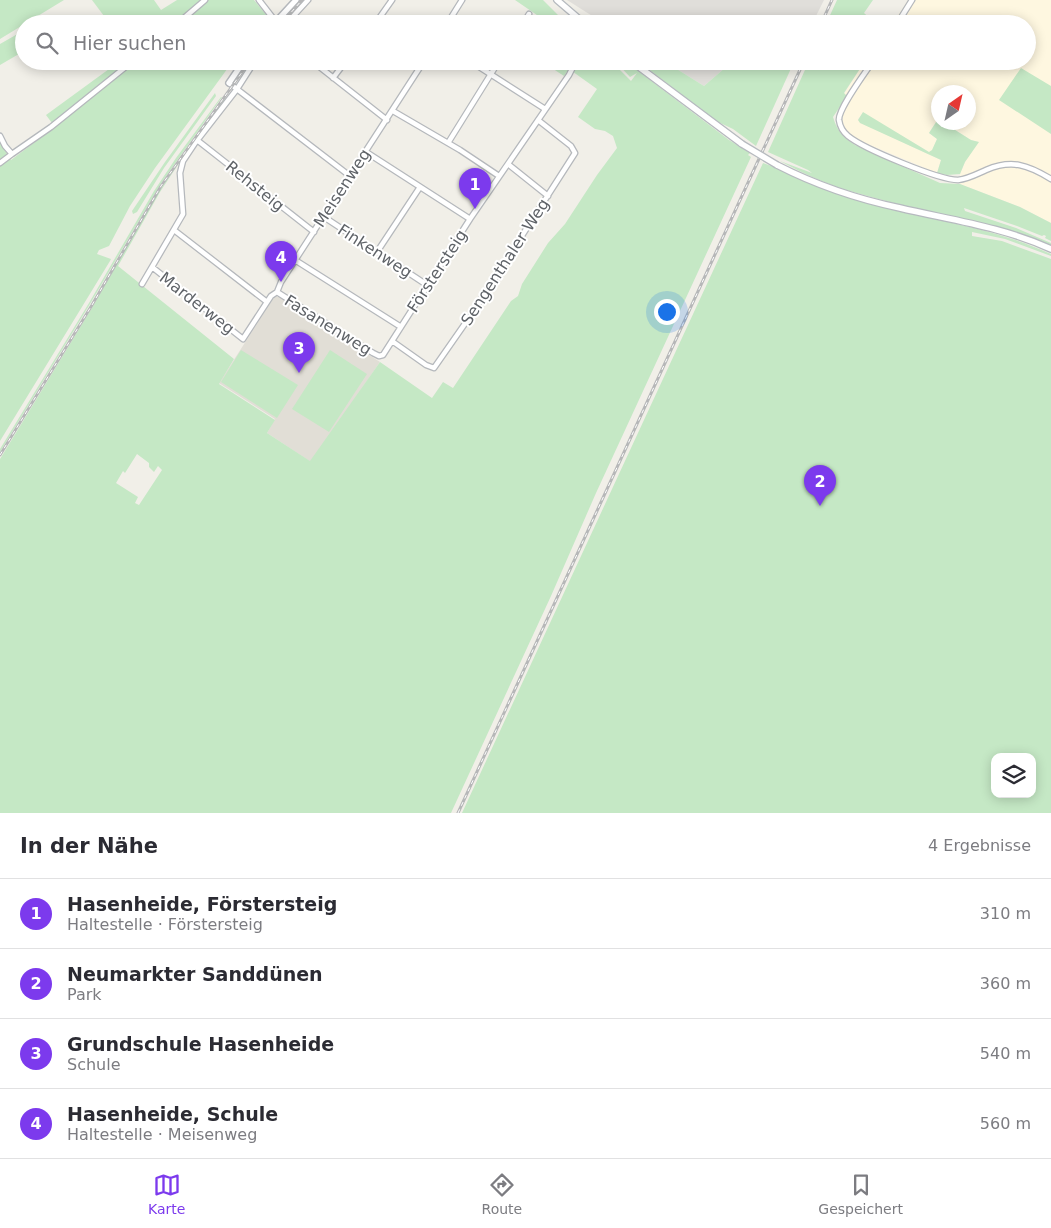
<!DOCTYPE html>
<html lang="de">
<head>
<meta charset="utf-8">
<style>
	:root { --surface:#fff; --page:#f7f7f7; --text:#2b2b33; --muted:#7c7c81; --line:#e1e1e2; --accent:#7c3aed }
	body { margin:0; font-family:"DejaVu Sans",sans-serif; background:var(--page); color:var(--text) }
	.controls { position:absolute; right:15px; bottom:15px; display:grid; overflow:hidden; border-radius:10px; box-shadow:0 2px 12px #0003 }
	.controls button { width:45px; height:45px; display:grid; place-items:center; padding:0; border:0; border-bottom:1px solid var(--line); background:var(--surface); color:var(--text); font:25px sans-serif }
	.compass { position:absolute; left:931px; top:85px; width:45px; height:45px; border-radius:50%; background:var(--surface); box-shadow:0 2px 12px #0003; rotate:34deg }
	.you { position:absolute; left:666px; top:311px; width:18px; height:18px; margin:-12px; border:4px solid #fff; border-radius:50%; background:#1a73e8; box-shadow:0 0 0 8px #1a73e833 }
	.badge { display:grid; place-items:center; width:32px; height:32px; border-radius:50%; background:var(--accent); color:#fff; font-size:16px; font-weight:700 }
	.pin { position:absolute; translate:-50% -41px; filter:drop-shadow(0 1px 2px #0008) }
	.pin::after { content:''; position:absolute; top:26px; width:18px; height:15px; background:inherit; clip-path:polygon(0 0,100% 0,50% 100%) }
	.list { margin:0; padding:0; list-style:none }
	h2 { display:flex; justify-content:space-between; align-items:center; height:65px; margin:0; padding:0 20px; font-size:21px }
	h2 small { font-size:16px; font-weight:400; color:var(--muted) }
	.list li { display:grid; grid-template-columns:32px 1fr auto; gap:15px; align-items:center; box-sizing:border-box; height:70px; padding:0 20px; border-top:1px solid var(--line) }
	.list b { display:block; font-size:19px; white-space:nowrap }
	.list p { margin:0; font-size:16px; white-space:nowrap; color:var(--muted) }
	.list em { font-size:16px; font-style:normal; color:var(--muted) }
	.icon { flex:none; width:28px; height:28px; fill:none; stroke:currentColor; stroke-width:2; stroke-linecap:round; stroke-linejoin:round }
	.map { position:relative; flex:none; width:1051px; height:813px; overflow:hidden }
	.search { position:absolute; background:var(--surface); box-shadow:0 2px 12px #0003; left:15px; right:15px; top:15px; height:55px; display:flex; align-items:center; gap:12px; box-sizing:border-box; padding:0 18px; border-radius:28px; color:var(--muted); font-size:19px }
	.sheet { height:345px; background:var(--surface) }
	nav { display:flex; justify-content:space-around; align-items:center; box-sizing:border-box; height:70px; border-top:1px solid var(--line); background:var(--surface); font-size:14px; color:var(--muted) }
	nav a { display:grid; justify-items:center; gap:2px }
	nav .on { color:var(--accent) }
	.map>svg:first-child { display:block }
	.commercial { fill:#fef7e0 }
	.industrial { fill:#e0deda }
	.education { fill:#e1ded6 }
	.green { fill:#c5e8c5; fill-rule:evenodd }
	.lines { fill:none; stroke-linecap:round; stroke-linejoin:round }
	.minor-casing { stroke:#b5b8bc; stroke-width:7 }
	.tertiary-casing { stroke:#b5b8bc; stroke-width:8 }
	.secondary-casing { stroke:#b6babf; stroke-width:8 }
	.minor { stroke:#fff; stroke-width:4.5 }
	.tertiary { stroke:#fff; stroke-width:5 }
	.secondary { stroke:#fff; stroke-width:5.5 }
	.rail-casing { stroke:#b6b7b8; stroke-width:3 }
	.rail { stroke:#fff; stroke-width:1; stroke-dasharray:4; stroke-linecap:butt }
	.secondary-bridge-casing { stroke:#b6babf; stroke-width:8; stroke-linecap:butt }
	.secondary-bridge { stroke:#fff; stroke-width:5.5 }
	.labels { text-anchor:middle; dominant-baseline:central; stroke-width:4; stroke-linejoin:round; paint-order:stroke }
	.street-label { font-size:16px; fill:#5f6368; stroke:#fff }
</style>
</head>
<body>
<div class="map">
<svg width="1051" height="813" viewBox="0 0 1051 813">
	<rect width="100%" height="100%" fill="#f1efe8"/>
	<path class="commercial" d="M908,0H1051V223L1020,207L960,184V174L965,162L978,142L971,140L944,123L968,122V92H938V119L929,133L937,139L932,151L929,152L863,113L858,119L861,123L941,160L937,173L860,141L848,133L843,124L842,103L847,96L844,94L865,61H1027V24H892Z"/>
	<path class="industrial" d="M567,0H824L812,24H605Z
		M664,61H733L704,86Z"/>
	<path class="education" d="M276,297H279L380,362L311,462L267,433L275,419L219,383L273,299Z"/>
	<path class="green" d="M0,0H64L0,39Z
		M92,0H154L161,10L177,0H254L268,17L262,24H104L107,20Z
		M515,0H543L567,24H550Z
		M837,0H873L864,13L874,22L873,24H826Z
		M21,32L24,37V51L0,65V44Z
		M120,61H233L155,168L130,206L109,246L99,250L97,254L111,259L110,261L0,441V143L11,160L55,127L46,115Z
		M541,61H611L631,81L637,73L630,77L615,61H625L729,140L750,153L748,155L751,157L596,493L551,596L451,813H0V459L93,306L155,197L224,98L225,100L187,151L160,192L118,266L234,359L219,384L275,420L267,433L310,461L380,362L432,398L443,382L453,388L511,301L518,296L522,284L548,243L565,224L597,175L617,148L613,136L605,131L595,129L578,117L597,89L569,69L564,76ZM137,454L149,463V467L154,472L158,466L162,470L139,505L135,503L138,497L116,483L123,471L125,473Z
		M638,61H664L704,86L733,61H789L793,64L756,146L733,129L716,121Z
		M809,61H865L844,93L847,96L833,117C838,132 842,136 855,145L940,183L960,184L1020,207L1051,223V241L1045,238L1046,236L1044,235L1042,236L1017,226L964,208L965,211L1016,228L1051,243V246C986,219 923,213 857,193C830,186 804,174 780,161L812,173L808,170L768,152Z
		M1021,68L1051,86V134L999,100Z
		M215,93L216,96L164,168L137,212L133,214L132,211L165,162Z
		M221,97H222L160,185L90,304L0,452V449L89,303L154,191L176,158Z
		M863,112L929,152L932,150L937,139L929,133L938,119V122L944,123L971,140L979,142L965,162L960,174L947,175L937,173L941,160L860,123L858,120Z
		M763,163C790,172 820,189 849,198C916,219 986,224 1051,254V256L1005,239L972,232V236L1002,241L1051,259V813H462ZM995,757H1032V794H995Z
		M241,350L298,385L277,418L221,382Z
		M330,350L367,374L329,432L292,409Z"/>
	<g class="lines">
		<g class="minor-casing">
			<path id="minor" d="M259,0L276,22
				M177,24L205,0
				M286,24L308,0
				M375,24L392,0
				M447,24L462,0
				M523,24L529,14
				M897,24L912,0
				M312,61L387,120
				M470,61L545,109
				M873,61C865,73 838,109 839,120C840,127 843,132 848,136C864,149 939,180 958,180C968,179 977,174 986,170C1012,159 1028,165 1051,179
				M333,78L346,61
				M229,83L350,176
				M393,111L460,150L499,176
				M0,136L5,146L12,154L51,127L133,61
				M197,140L314,232
				M448,143L499,61
				M366,152L470,219
				M0,163L12,154
				M508,164L548,196
				M324,217L427,285
				M174,230L267,302
				M377,252L420,187
				M295,260L401,327
				M152,267L243,339L271,296L277,292L281,282L424,61
				M142,284L183,214L180,173L183,161L195,143L237,89L255,61
				M277,292L373,353L379,356L383,355L470,219L569,75L576,61
				M392,341L426,365L434,368L471,315L575,153L571,146L538,120"/>
		</g>
		<g class="tertiary-casing">
			<path id="tertiary" d="M274,24L296,0
				M229,83L244,61"/>
		</g>
		<g class="secondary-casing">
			<path id="secondary" d="M557,0L585,24
				M631,61L742,144
				M777,165C816,185 857,199 900,208C951,220 1003,227 1051,249"/>
		</g>
		<use href="#minor" class="minor"/>
		<use href="#tertiary" class="tertiary"/>
		<use href="#secondary" class="secondary"/>
		<g class="rail-casing">
			<path id="rail" d="M281,24L302,0
				M821,24L832,0
				M0,455L92,305L161,186L250,61
				M458,813L804,61"/>
		</g>
		<use href="#rail" class="rail"/>
		<g class="secondary-bridge-casing">
			<path id="secondary-bridge" d="M742,144L777,165"/>
		</g>
		<use href="#secondary-bridge" class="secondary-bridge"/>
	</g>
	<g class="labels">
		<g class="street-label">
			<text transform="translate(255 186) rotate(39)">Rehsteig</text>
			<text transform="translate(342 188) rotate(-57)">Meisenweg</text>
			<text transform="translate(375 251) rotate(33)">Finkenweg</text>
			<text transform="translate(505 262) rotate(-57)">Sengenthaler Weg</text>
			<text transform="translate(437 271) rotate(-57)">Förstersteig</text>
			<text transform="translate(197 303) rotate(38)">Marderweg</text>
			<text transform="translate(328 325) rotate(32)">Fasanenweg</text>
		</g>
	</g>
</svg>
<div class="controls">
<button><svg class="icon" aria-label="layers" viewBox="0 0 24 24"><path d="M12 4l9 5-9 5-9-5zM3 14l9 5 9-5"/></svg></button>
</div>
<svg class="compass" viewBox="-18 -18 36 36"><path d="M0-13l5 13h-10z" fill="#e53935"/><path d="M0 13l5-13h-10z" fill="#7c7c81"/></svg>
<div class="you"></div>
<div class="pin badge" style="left:475px;top:209px">1</div>
<div class="pin badge" style="left:820px;top:506px">2</div>
<div class="pin badge" style="left:299px;top:373px">3</div>
<div class="pin badge" style="left:281px;top:282px">4</div>
<div class="search"><svg class="icon" aria-label="search" viewBox="0 0 24 24"><circle cx="10" cy="10" r="6"/><path d="M15 15l6 6"/></svg>Hier suchen</div>
</div>
<section class="sheet">
<h2>In der Nähe<small>4 Ergebnisse</small></h2>
<ul class="list">
<li><span class="badge">1</span><div><b>Hasenheide, Förstersteig</b><p>Haltestelle · Förstersteig</p></div><em>310 m</em></li>
<li><span class="badge">2</span><div><b>Neumarkter Sanddünen</b><p>Park</p></div><em>360 m</em></li>
<li><span class="badge">3</span><div><b>Grundschule Hasenheide</b><p>Schule</p></div><em>540 m</em></li>
<li><span class="badge">4</span><div><b>Hasenheide, Schule</b><p>Haltestelle · Meisenweg</p></div><em>560 m</em></li>
</ul>
</section>
<nav>
<a class="on"><svg class="icon" aria-label="map" viewBox="0 0 24 24"><path d="M3 6l6-2 6 2 6-2v14l-6 2-6-2-6 2zM9 4v14M15 6v14"/></svg>Karte</a>
<a><svg class="icon" aria-label="directions" viewBox="0 0 24 24"><path d="M12 3l9 9-9 9-9-9zM9 14v-3h6M13 9l2 2-2 2"/></svg>Route</a>
<a><svg class="icon" aria-label="saved" viewBox="0 0 24 24"><path d="M7 4h10v16l-5-4-5 4z"/></svg>Gespeichert</a>
</nav>
</body>
</html>
